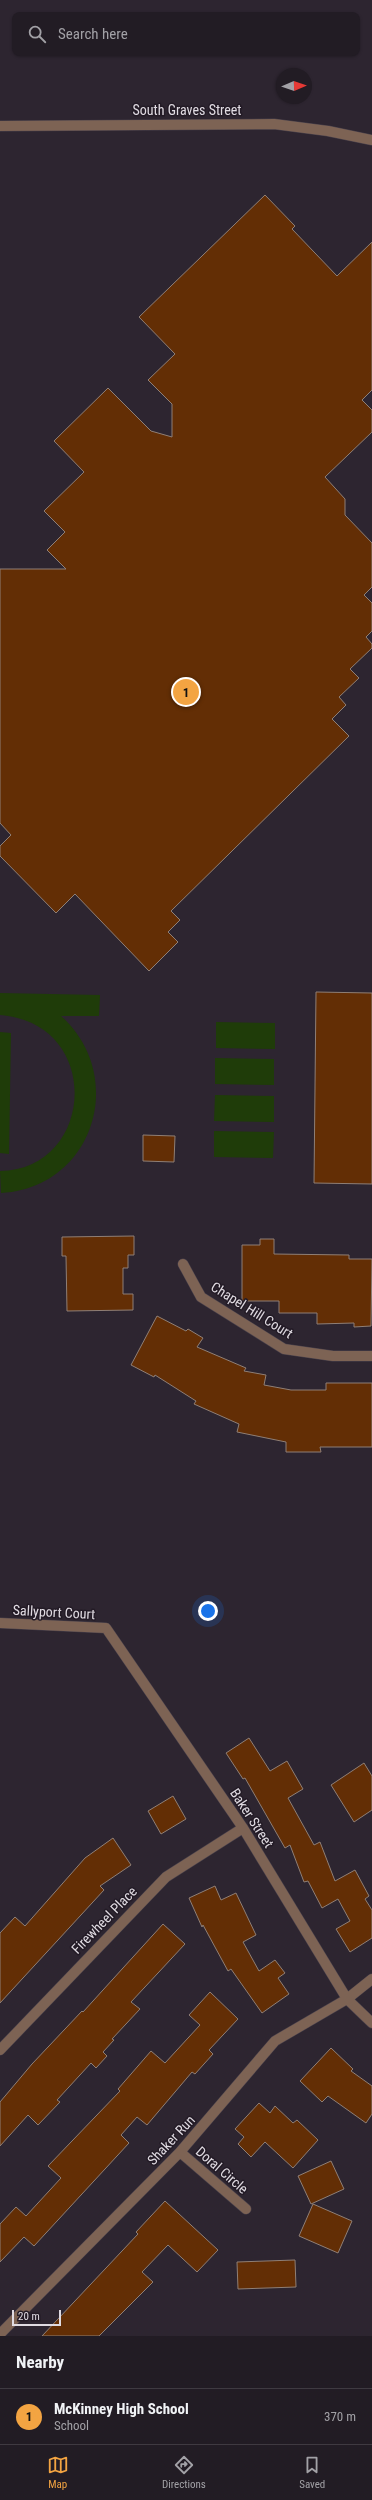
<!DOCTYPE html>
<html lang="en">
<head>
<meta charset="utf-8">
<style>
	:root { --surface:#221c24; --page:#2a252c; --text:#f1f3f6; --muted:#a2a1a6; --line:#3f3a41; --accent:#f3a442 }
	body { margin:0; font-family:"Roboto Condensed",sans-serif; background:var(--page); color:var(--text) }
	.compass { position:absolute; left:276px; top:68px; width:36px; height:36px; border-radius:50%; background:var(--surface); box-shadow:0 1px 3px #0004; rotate:88deg }
	.scale { position:absolute; left:12px; bottom:10px; width:49px; box-sizing:border-box; padding-left:4px; border:2px solid #e0dbe2; border-top:0; font-size:11px; line-height:14px; white-space:nowrap; color:#e0dbe2; -webkit-text-stroke:3px #231b26; paint-order:stroke }
	.you { position:absolute; left:208px; top:1611px; width:14px; height:14px; margin:-10px; border:3px solid #fff; border-radius:50%; background:#1a73e8; box-shadow:0 0 0 6px #1a73e833 }
	.badge { display:grid; place-items:center; width:26px; height:26px; border-radius:50%; background:var(--accent); color:#111; font-size:13px; font-weight:700 }
	.pin { position:absolute; translate:-50% -50%; border:2px solid #fff; box-shadow:0 1px 4px #0006 }
	.list { margin:0; padding:0; list-style:none }
	h2 { display:flex; justify-content:space-between; align-items:center; height:52px; margin:0; padding:0 16px; font-size:17px }
	h2 small { font-size:13px; font-weight:400; color:var(--muted) }
	.list li { display:grid; grid-template-columns:26px 1fr auto; gap:12px; align-items:center; box-sizing:border-box; height:56px; padding:0 16px; border-top:1px solid var(--line) }
	.list b { display:block; font-size:15px; white-space:nowrap }
	.list p { margin:0; font-size:13px; white-space:nowrap; color:var(--muted) }
	.list em { font-size:13px; font-style:normal; color:var(--muted) }
	.icon { flex:none; width:22px; height:22px; fill:none; stroke:currentColor; stroke-width:2; stroke-linecap:round; stroke-linejoin:round }
	.map { position:relative; flex:none; width:372px; height:2336px; overflow:hidden }
	.search { position:absolute; background:var(--surface); box-shadow:0 1px 3px #0004; left:12px; right:12px; top:12px; height:44px; display:flex; align-items:center; gap:10px; box-sizing:border-box; padding:0 14px; border-radius:8px; color:var(--muted); font-size:15px }
	.sheet { height:108px; background:var(--surface) }
	nav { display:flex; justify-content:space-around; align-items:center; box-sizing:border-box; height:56px; border-top:1px solid var(--line); background:var(--surface); font-size:11px; color:var(--muted) }
	nav a { display:grid; justify-items:center; gap:2px }
	nav .on { color:var(--accent) }
	.map>svg:first-child { display:block }
	.green { fill:#1f3c09 }
	.building { fill:#632e05; stroke:#8f7f76 }
	.lines { fill:none; stroke-linecap:round; stroke-linejoin:round }
	.minor-casing { stroke:#4a424c; stroke-width:11 }
	.minor { stroke:#7d6354; stroke-width:10 }
	.labels { text-anchor:middle; dominant-baseline:central; stroke-width:3; stroke-linejoin:round; paint-order:stroke }
	.street-label { font-size:14px; fill:#e0dbe2; stroke:#231b26 }
</style>
</head>
<body>
<div class="map">
<svg width="372" height="2336" viewBox="0 0 372 2336">
	<rect width="100%" height="100%" fill="#2d2530"/>
	<path class="green" d="M0,993L100,995L99,1016H61C128,1076 94,1188 1,1193L0,1171C95,1170 104,1023 0,1015Z
		M216,1022L275,1023V1049L216,1048Z
		M0,1032L11,1033L9,1154L0,1153Z
		M215,1058L274,1059V1085L215,1084Z
		M215,1095L274,1096V1122L214,1121Z
		M214,1131L274,1132L273,1158L214,1157Z"/>
	<path class="building" d="M265,195L295,226L292,229L337,276L372,242V390L362,400L372,410V432L325,477L345,499V515L372,543V587L364,595L372,603V631L366,637L372,644V648L350,669L359,678L339,697L346,705L332,719L349,736L171,911L180,920L168,932L178,942L149,971L75,894L56,913L0,856V846L11,835L0,823V569H66L47,550L65,532L44,511L84,472L54,441L108,388L151,431L172,437V404L148,380L175,354L139,317Z
		M316,992L372,993V1184L314,1183Z
		M143,1135L175,1136L174,1162L143,1161Z
		M134,1236V1255H128V1268H123V1294H133V1310L67,1311L66,1256H62V1237Z
		M260,1239H274V1254L349,1255V1259H372L371,1326L354,1327V1323L317,1324V1313H279V1301H242V1245H260Z
		M157,1316L186,1331L188,1329L203,1338L197,1347L246,1368L244,1371L266,1375L264,1385L291,1390H326V1383H372V1447H320L321,1452H286V1442L237,1432L239,1424L194,1404L196,1401L155,1375L154,1377L131,1365Z
		M249,1738L270,1771L287,1761L303,1789L288,1798L314,1845L320,1842L335,1881L355,1870L369,1896L365,1899L372,1910V1938L350,1952L336,1929L350,1921L338,1899L322,1908L308,1881L304,1882L290,1845L285,1848L245,1778L243,1779L226,1753Z
		M364,1763L372,1776V1810L354,1822L331,1785Z
		M173,1796L186,1819L161,1834L148,1811Z
		M113,1838L131,1865L100,1886L104,1890L0,2003V1933L15,1917L25,1926L85,1858Z
		M215,1886L221,1900L236,1893L256,1935L243,1942L259,1971L275,1960L285,1973L278,1978L289,1994L262,2013L231,1969L228,1971L203,1925L202,1927L189,1898Z
		M163,1924L185,1944L131,2002L140,2009L112,2039L114,2040L103,2052L107,2056L96,2068L91,2063L57,2100L60,2102L38,2125L28,2115L0,2146V2102L32,2064L82,2011L83,2012Z
		M210,1992L238,2019L209,2050L213,2054L195,2074L192,2072L147,2125L137,2117L121,2135L129,2143L34,2246L24,2237L0,2262V2224L16,2207L26,2216L61,2178L48,2166L120,2091L118,2089L151,2051L165,2063L200,2025L189,2015Z
		M331,2048L353,2069L351,2071L372,2086V2114L366,2123L328,2096L322,2102L300,2081Z
		M259,2103L270,2113L275,2106L293,2123L297,2120L318,2140L293,2168L265,2142L251,2157L238,2144L244,2137L235,2129Z
		M331,2161L344,2189L311,2204L298,2176Z
		M165,2201L218,2250L197,2272L168,2245L142,2272L153,2282L99,2336H42L138,2234L136,2232Z
		M313,2204L352,2221L338,2253L299,2236Z
		M295,2260L296,2287L238,2289L237,2262Z"/>
	<g class="lines">
		<g class="minor-casing">
			<path id="minor" d="M0,126L274,124L328,131L372,140
				M183,1264L201,1297L284,1349L333,1356H372
				M0,1623L106,1628L243,1828L347,1999L372,2023
				M0,2050L166,1877L243,1828
				M180,2152L246,2209
				M0,2334L180,2152L275,2041L347,1999L372,1979"/>
		</g>
		<use href="#minor" class="minor"/>
	</g>
	<g class="labels">
		<g class="street-label">
			<text x="187" y="110">South Graves Street</text>
			<text transform="translate(252 1310) rotate(32)">Chapel Hill Court</text>
			<text transform="translate(54 1612) rotate(3)">Sallyport Court</text>
			<text transform="translate(252 1818) rotate(57)">Baker Street</text>
			<text transform="translate(104 1920) rotate(-46)">Firewheel Place</text>
			<text transform="translate(171 2140) rotate(-47)">Shaker Run</text>
			<text transform="translate(222 2170) rotate(41)">Doral Circle</text>
		</g>
	</g>
</svg>
<svg class="compass" viewBox="-18 -18 36 36"><path d="M0-13l5 13h-10z" fill="#e53935"/><path d="M0 13l5-13h-10z" fill="#a2a1a6"/></svg>
<div class="scale">20 m</div>
<div class="you"></div>
<div class="pin badge" style="left:186px;top:692px">1</div>
<div class="search"><svg class="icon" aria-label="search" viewBox="0 0 24 24"><circle cx="10" cy="10" r="6"/><path d="M15 15l6 6"/></svg>Search here</div>
</div>
<section class="sheet">
<h2>Nearby<small></small></h2>
<ul class="list">
<li><span class="badge">1</span><div><b>McKinney High School</b><p>School</p></div><em>370 m</em></li>
</ul>
</section>
<nav>
<a class="on"><svg class="icon" aria-label="map" viewBox="0 0 24 24"><path d="M3 6l6-2 6 2 6-2v14l-6 2-6-2-6 2zM9 4v14M15 6v14"/></svg>Map</a>
<a><svg class="icon" aria-label="directions" viewBox="0 0 24 24"><path d="M12 3l9 9-9 9-9-9zM9 14v-3h6M13 9l2 2-2 2"/></svg>Directions</a>
<a><svg class="icon" aria-label="saved" viewBox="0 0 24 24"><path d="M7 4h10v16l-5-4-5 4z"/></svg>Saved</a>
</nav>
</body>
</html>
